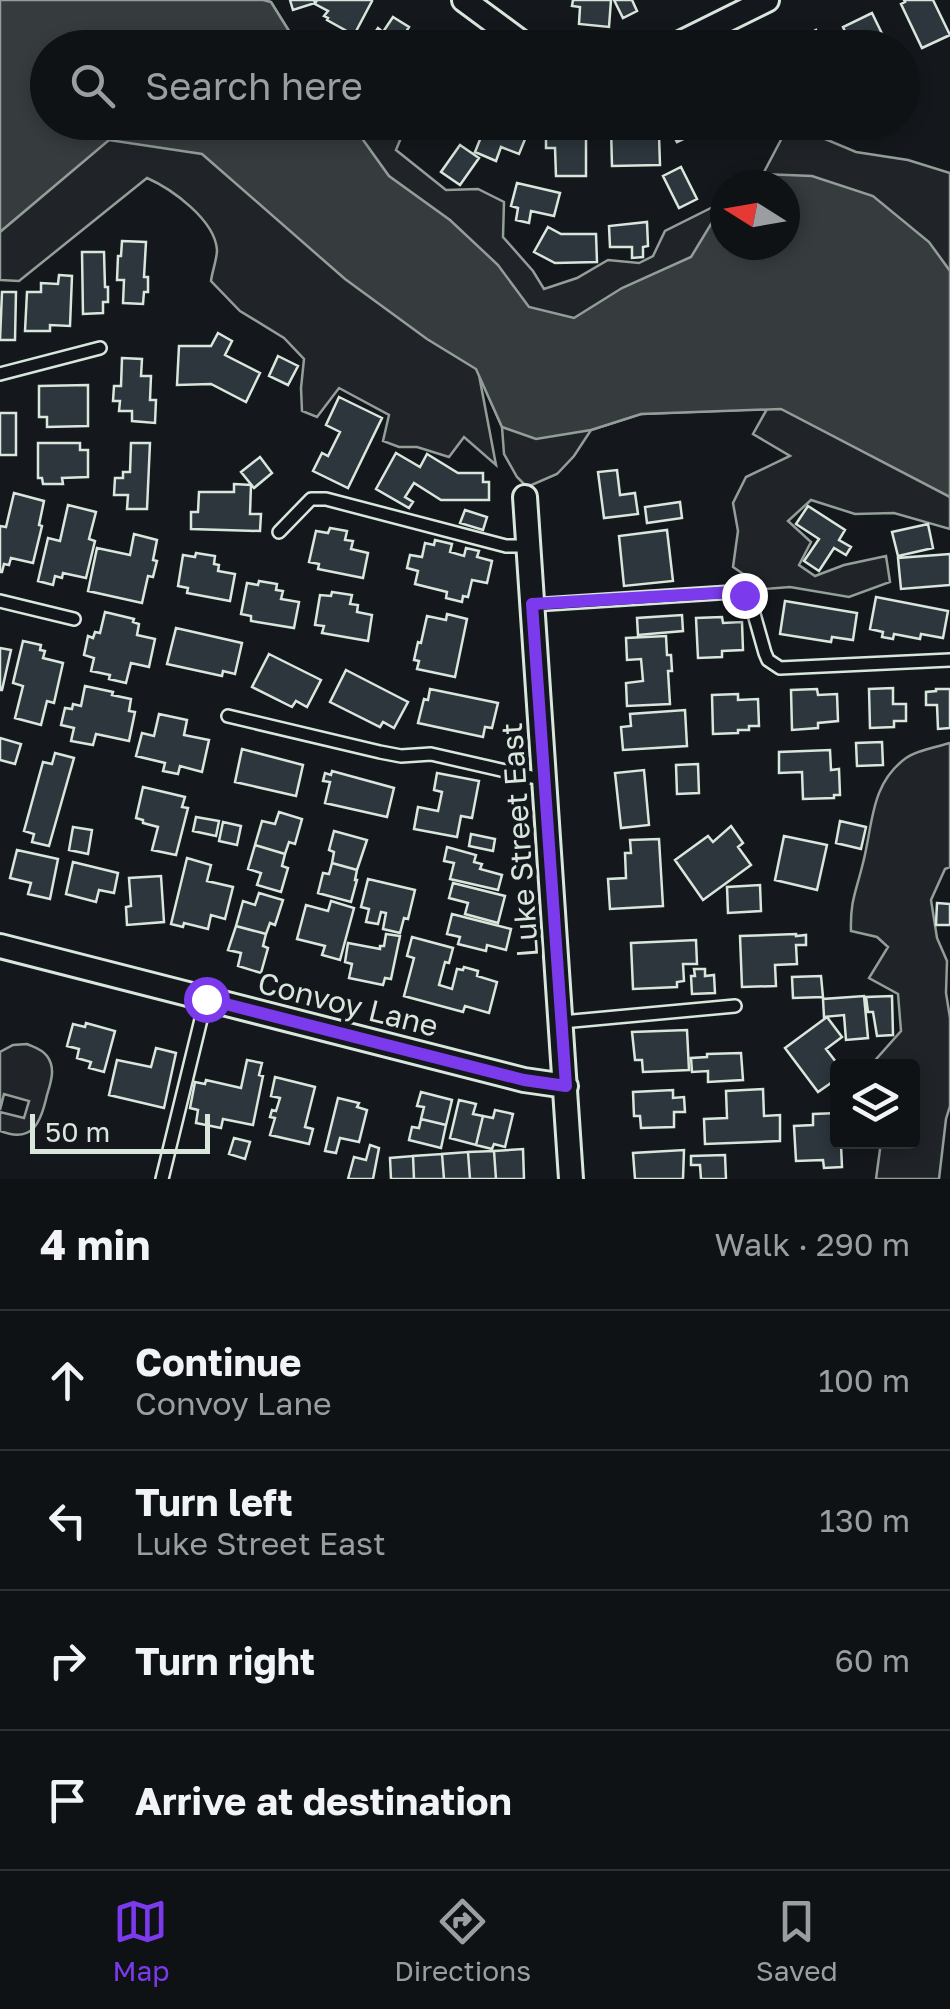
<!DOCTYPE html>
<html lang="en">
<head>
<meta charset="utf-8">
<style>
	:root { --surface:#0f1215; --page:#181b1e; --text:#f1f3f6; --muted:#9b9ea0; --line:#2f3234; --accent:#7c3aed }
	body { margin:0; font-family:"Golos Text",sans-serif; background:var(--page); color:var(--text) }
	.controls { position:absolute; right:30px; bottom:30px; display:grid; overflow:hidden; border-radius:10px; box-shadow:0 5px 15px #0003 }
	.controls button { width:90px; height:90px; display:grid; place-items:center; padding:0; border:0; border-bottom:2px solid var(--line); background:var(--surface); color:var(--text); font:50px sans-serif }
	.compass { position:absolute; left:710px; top:170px; width:90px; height:90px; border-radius:50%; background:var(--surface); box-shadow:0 5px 15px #0003; rotate:281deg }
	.scale { position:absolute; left:30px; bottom:25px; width:180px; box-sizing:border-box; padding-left:10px; border:5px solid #d8e6dc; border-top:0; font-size:28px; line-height:35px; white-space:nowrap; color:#d8e6dc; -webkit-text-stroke:8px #14181c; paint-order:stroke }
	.stop { position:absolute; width:30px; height:30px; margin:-22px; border:8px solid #7c3aed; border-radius:50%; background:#fff }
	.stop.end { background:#7c3aed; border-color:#fff; box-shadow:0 2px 10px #0008 }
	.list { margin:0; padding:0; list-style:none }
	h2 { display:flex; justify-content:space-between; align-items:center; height:130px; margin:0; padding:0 40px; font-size:42px }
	h2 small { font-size:32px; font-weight:400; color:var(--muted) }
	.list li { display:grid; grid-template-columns:65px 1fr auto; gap:30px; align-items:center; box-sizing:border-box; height:140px; padding:0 40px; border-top:2px solid var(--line) }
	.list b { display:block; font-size:38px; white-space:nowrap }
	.list p { margin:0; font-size:32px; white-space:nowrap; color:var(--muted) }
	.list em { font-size:32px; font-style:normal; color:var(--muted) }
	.icon { flex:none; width:55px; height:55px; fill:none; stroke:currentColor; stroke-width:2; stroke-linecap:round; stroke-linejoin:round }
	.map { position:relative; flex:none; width:950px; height:1179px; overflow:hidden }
	.search { position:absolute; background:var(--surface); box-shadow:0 5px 15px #0003; left:30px; right:30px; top:30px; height:110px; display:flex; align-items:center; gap:25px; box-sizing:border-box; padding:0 35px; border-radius:55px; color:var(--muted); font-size:38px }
	.sheet { height:690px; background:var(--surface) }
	nav { display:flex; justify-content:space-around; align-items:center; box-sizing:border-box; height:140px; border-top:2px solid var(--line); background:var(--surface); font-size:28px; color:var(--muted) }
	nav a { display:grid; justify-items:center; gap:5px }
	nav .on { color:var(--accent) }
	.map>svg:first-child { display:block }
	.green { fill:#202428; stroke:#939e99; stroke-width:2.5 }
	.water { fill:#363b3e; stroke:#939e99; stroke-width:2.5 }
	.building { fill:#2c363c; stroke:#d8e6dc; stroke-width:2.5 }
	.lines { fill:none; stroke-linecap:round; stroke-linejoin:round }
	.lane-casing { stroke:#d8e6dc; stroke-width:16 }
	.street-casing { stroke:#d8e6dc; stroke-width:28 }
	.lane { stroke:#14181c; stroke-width:11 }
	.street { stroke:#14181c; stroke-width:22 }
	.route { stroke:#7c3aed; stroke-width:12 }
	.labels { text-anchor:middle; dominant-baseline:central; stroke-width:8; stroke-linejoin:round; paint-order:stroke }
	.street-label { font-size:30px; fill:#d8e6dc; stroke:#14181c }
</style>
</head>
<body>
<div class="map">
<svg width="950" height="1179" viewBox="0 0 950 1179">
	<rect width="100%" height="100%" fill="#14181c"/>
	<path class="green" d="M0,0H263L271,2L299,47L48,48V122L407,123L396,150L446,190L478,189L504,202L503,237L533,271L544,289L577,278L608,260L639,263L653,256L665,231L725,201V245H785V185H747L763,174L783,136H818L856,152L908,160L950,173V529L894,513L855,514L811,500L788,521L811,542L799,565L815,576L844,565L886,556L890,582L849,597L790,587L765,589L733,567L738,531L733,503L746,477L790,456L753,434L767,409L641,414L591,430L574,456L557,474L527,487L517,477L504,454L502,427L479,375L496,465L464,437L449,457L417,447H399L383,441L389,415L339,388L317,417L302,411L301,388L304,359L284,338L240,311L211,281C212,272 217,259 217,250C215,220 172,189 147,178L19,281L0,280Z
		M950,743V867L945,869L931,900L937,938L947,961L946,993L950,1018V1106L946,1119L939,1179H876L881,1142H912V1066H870L901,1031L898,994L869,978L888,947L877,937L851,931C850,901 856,892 863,863C873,825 870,784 906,758C917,750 937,747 950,743Z
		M27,1044C34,1047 42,1049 47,1056C56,1068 51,1082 47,1095C41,1122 33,1144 0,1131V1112L24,1118L29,1101L4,1094L0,1110V1052L13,1045Z"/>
	<path class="water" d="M0,0H263L271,2L299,47L48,48V122L351,123L389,176L450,220L498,265L529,307L574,318L622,288L691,257L725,201V245H785V185H747L763,174L812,176L873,196L929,242L950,271V497L781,409L641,414L591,430L536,439L502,427L476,369L427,339L345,279L202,154L109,140L0,232Z"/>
	<path class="building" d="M290,0H314L315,3L293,10Z
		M317,0H371L372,1L354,35L327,20L328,18L324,16L328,11L315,4Z
		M573,0H611L609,27L579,24L580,7L572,6Z
		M614,0H632L637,11L623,18Z
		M904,0H933L950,35L922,48L901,4L905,2Z
		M872,13L889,48H853L843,27Z
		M393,17L409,27L406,32L427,48H369L372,43L369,41L378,28L383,32Z
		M816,30L824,48H793L791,43Z
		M487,122L494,124L532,122L519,154L501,147L496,161L475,152Z
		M667,122H714L711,126L677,142Z
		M586,126V176H556L555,148H546V127Z
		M611,128H640V135H659L660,165L612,166Z
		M460,145L479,158L460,185L441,172Z
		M681,167L697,199L679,208L663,176Z
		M517,183L560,193L554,216L531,211L529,223L516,220L518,208L511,206Z
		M647,222L648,246L643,247V257L632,258V247H610L609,226Z
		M548,227L561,234H596L597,262L555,263L534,252Z
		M122,241L146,242L144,277H148V292H144L143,304L123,303L124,280H117L118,256H121Z
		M82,252H104L105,287H108V302H103V313L83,314Z
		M59,275L72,276L70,326L50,325V331H25L27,292H41V283L58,284Z
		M2,292H16L15,340H0Z
		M218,333L232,341L225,355L260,373L246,402L211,384L177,385L179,346H211Z
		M278,356L298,366L288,385L269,376Z
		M122,358L142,359L141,376H151L150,400H156L155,423L132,421V411H119L120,401H113L114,386H121Z
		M88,385V426L47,427V417H39V386Z
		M339,397L382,418L348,488L313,471L322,453L328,456L340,432L326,425Z
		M0,413H16V455H0Z
		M38,443H80V450H88V477L62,478L63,484H43L42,478H38Z
		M131,443H150L147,509H127L128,495H114L115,478H123V472H130Z
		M396,453L420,467L427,454L458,473H483V482H489V500H441L414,483L405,497L413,502L409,508L376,489Z
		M260,457L272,473L254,488L241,472Z
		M617,470L620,495L635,493L638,514L604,518L598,472Z
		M234,484L251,485L250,514H261L260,531L191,529V512H198L199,492H234Z
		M14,493L44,501L39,525L42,526L33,563L11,558L9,565L4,564L2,572H0V526L6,527Z
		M680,502L682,518L647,523L645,507Z
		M68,505L96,512L89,539L95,541L86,578L63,573L62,578L55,576L53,585L38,581L48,538L60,541Z
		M808,506L845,530L839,540L851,547L846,555L834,548L819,571L804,561L819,539L796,524Z
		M465,510L487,517L483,530L460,523Z
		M928,524L933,548L898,556L892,532Z
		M330,528L347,531L345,540L353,541L351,549L368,553L363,578L318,569L319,564L309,562L316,531L328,533Z
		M667,530L673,581L624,586L619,536Z
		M134,534L157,540L153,560L157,561L153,577L148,576L142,603L88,591L97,548L130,555Z
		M435,540L452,544L450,552L464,556L466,548L479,551L477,557L492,561L487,583L472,580L468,597L463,596L462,602L446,598L447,592L415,584L418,571L407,568L410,555L422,557L425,543L434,545Z
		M196,553L215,556L214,564L219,565L218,571L235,574L230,601L187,593L188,588L178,586L183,555L195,557Z
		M950,554V585L901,589L898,558Z
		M259,581L277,584L276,590L283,591L281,599L299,602L294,628L251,621V616L241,614L247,583L258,585Z
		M332,592L352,595L350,604L358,605L357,612L372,615L368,641L322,633L324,626L315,625L320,595L331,596Z
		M876,597L948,611L943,638L921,634L920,639L894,634L893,639L882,637L883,632L870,629Z
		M785,601L857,613L853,640L832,637L831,642L780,634Z
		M105,612L134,619L133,622L139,624L137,635L155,639L149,667L131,663L126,683L109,679L110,675L91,671L94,658L84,655L88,636L93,638L95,632L100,633Z
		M447,614L467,619L455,677L417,669L419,661L414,660L418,642L421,643L427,616L446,620Z
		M682,615L683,631L638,635L637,618Z
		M722,617L723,623L742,622L743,650L722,651V657L698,658L696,618Z
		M176,628L242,643L235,674L223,671L222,676L167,664Z
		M666,636L667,655H671L672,671H668L670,704L627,706L626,683L643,681L641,659L627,660L626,638Z
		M23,641L41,645L40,650L45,651L43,658L63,663L54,703L47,701L41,725L15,718L23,686L13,683Z
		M0,648L11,650L2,690H0Z
		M269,654L321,680L307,707L296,701L292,707L252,687Z
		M346,670L408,702L394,728L383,722L380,727L330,702Z
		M85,686L113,692L112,695L131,699L129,711L135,712L129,741L96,734L93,745L71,741L74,728L61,725L65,708L72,709L73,704L81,706Z
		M893,688V704H906V721H894V727L870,728L869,689Z
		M430,689L498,703L492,728L485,727L483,737L418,723L424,699L428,700Z
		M817,689L818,695L837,694L838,721L818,723V728L792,730L791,690Z
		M936,689H950V728L938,729L937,705H926V692L936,691Z
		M738,694V700L758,699L759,726H749V730H738V733L713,734L712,695Z
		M685,710L687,746L623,750L621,727L631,726L630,714Z
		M159,714L187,720L184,735L209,740L202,772L180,766L178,774L163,771L165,763L136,756L142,733L154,736Z
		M0,738L21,744L15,764L0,760Z
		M882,742L883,765L857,766L856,743Z
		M242,749L303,765L296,796L235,782Z
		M830,750L831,770L839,769L840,795H834V798L803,799L802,772L779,773V752Z
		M55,753L74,758L49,846L32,842L34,834L24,831L43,762L52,764Z
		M698,764L699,793L677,794L676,765Z
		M644,770L649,825L621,828L615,773Z
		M332,771L394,788L387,817L325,803L330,782L323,781L325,773L331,775Z
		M437,773L479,781L472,818L461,816L457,837L414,829L418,807L438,811L442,792L434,790Z
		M143,787L185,797L182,807L188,808L176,855L152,850L158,827L143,823V820L136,818Z
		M279,812L302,819L295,844L289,842L285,854L255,845L262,821L275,824Z
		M196,817L219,821L216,836L193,831Z
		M840,821L866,827L861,849L836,843Z
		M223,822L241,826L237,845L219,841Z
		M731,826L743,843L738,847L751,865L703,900L675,860L708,836L713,842Z
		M73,827L92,830L88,854L69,850Z
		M334,831L367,840L357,870L332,863L334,852L329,850Z
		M471,834L495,839L493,851L469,846Z
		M784,836L827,845L817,890L775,880Z
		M659,839L663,906L610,909L608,879L626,878L625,853H631L630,840Z
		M255,845L285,854L282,866L288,868L281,892L257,885L261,873L248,869Z
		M447,847L476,855L474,862L482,864L480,869L502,875L498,890L450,879L454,863L444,861Z
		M17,850L58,859L50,899L28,894L31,883L10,878Z
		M187,858L211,865L207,881L233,887L225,919L211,915L208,929L184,923L183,927L171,924Z
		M73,862L118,873L114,893L99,890L96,902L66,894Z
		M332,863L357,870L355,880H357L351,902L318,893L323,873L329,874Z
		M161,876L164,922L127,925L126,907L131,906L129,878Z
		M368,879L415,890L408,919L404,918L400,933L383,929L386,913L381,912L378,924L366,922L369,909L361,907Z
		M453,883L505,896L498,923L465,914L468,903L449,898Z
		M760,885L761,911L728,913L727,887Z
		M259,893L283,900L275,925L270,923L266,934L236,926L243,901L255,905Z
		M331,901L354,908L340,960L322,955L325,946L297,939L306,905L328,911Z
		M937,903L950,904V925H936Z
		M452,914L511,929L506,950L487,945L486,951L458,944L460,937L447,934Z
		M236,926L266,934L263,946L268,948L261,973L238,966L241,953L228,950Z
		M386,934L400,936L391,979L385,978L383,985L349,978L352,964L345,962L348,943L380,949V946H384Z
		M796,934V936L806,935V945H796L797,964L775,965L776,986L742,987L740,936Z
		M412,937L453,948L449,963L445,962L439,985L452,989L457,969L463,970L464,967L478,971L477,976L497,982L489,1013L465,1006L463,1012L404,996L414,958L407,956Z
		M696,940L697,964H683L684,981L677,982V987L633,989L631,943Z
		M694,969H705V976L714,975L715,993L692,994L691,976H695Z
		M821,976L823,997L793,998L792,977Z
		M864,996L868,1038L846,1040L844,1015L824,1017L823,999Z
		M892,996L893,1035L877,1036L873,1012H868L866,997Z
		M827,1017L842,1037L826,1049L839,1066L838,1078L818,1092L785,1048Z
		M86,1023L115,1031L104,1072L89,1068L91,1062L77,1058L79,1049L67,1046L73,1024L85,1027Z
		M687,1030L689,1070L643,1072L642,1060H635L632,1032Z
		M156,1048L176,1053L164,1108L109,1095L117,1060L151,1067Z
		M741,1053L743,1080L708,1082V1071L692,1072L691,1058L707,1057V1054Z
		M247,1060L262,1063L259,1075L263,1076L253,1125L223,1119L221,1128L196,1123L198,1110L190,1108L195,1082L205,1084L206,1080L241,1088Z
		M275,1077L315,1087L305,1127L313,1129L309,1144L270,1135L275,1118L270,1117L272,1110L276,1111L280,1098L271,1096Z
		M763,1089L764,1116L780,1115V1141L705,1144L704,1119L727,1118L726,1091Z
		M673,1090V1098L684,1097L685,1112H674V1127L641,1128L640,1116H634L633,1092Z
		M421,1092L452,1100L446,1125L421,1119L424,1107L417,1106Z
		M338,1098L359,1103L357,1107L367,1110L359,1142L340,1138L336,1153L325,1151Z
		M459,1100L476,1104L473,1114L483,1116L476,1145L450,1138Z
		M495,1110L513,1114L505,1147L494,1144L492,1149L476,1145L483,1116L493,1118Z
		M838,1113V1142H851V1144L841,1145L842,1167L824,1168L823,1160L796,1161L794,1126L813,1125V1114Z
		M421,1119L446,1125L441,1148L409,1140L412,1127L419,1128Z
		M234,1138L250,1142L245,1159L229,1154Z
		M370,1145L379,1148L373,1179H348L354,1157L366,1160Z
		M523,1149L524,1179H496L494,1151Z
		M684,1150L683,1179H635L633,1153Z
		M494,1151L496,1179H470L468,1152Z
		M468,1152L470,1179H444L442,1154Z
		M442,1154L444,1179H414L413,1156Z
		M725,1155L726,1179H701L700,1165H691V1156Z
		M413,1156L414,1179H391L390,1158Z"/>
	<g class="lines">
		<g class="lane-casing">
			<path id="lane" d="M0,374L100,348
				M279,532L311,499H326L506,546H529
				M0,601L74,619
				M532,605L733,592L744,595L750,600L765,653L768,660L780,668L950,660
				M228,716L380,752L401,756L431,754L545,780
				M562,1022L735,1006
				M162,1179L206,999"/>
		</g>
		<g class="street-casing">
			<path id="street" d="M464,0L529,48
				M670,48L767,0
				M525,497L571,1179
				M0,946L524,1080L566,1086"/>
		</g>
		<use href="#lane" class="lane"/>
		<use href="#street" class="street"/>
	</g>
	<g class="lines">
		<path class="route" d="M206,999L524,1080L566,1086L532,604L733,592L744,595"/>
	</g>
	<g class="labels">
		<g class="street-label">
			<text transform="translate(519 840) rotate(-94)">Luke Street East</text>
			<text transform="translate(348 1004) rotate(14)">Convoy Lane</text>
		</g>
	</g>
</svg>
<div class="controls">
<button><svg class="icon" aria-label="layers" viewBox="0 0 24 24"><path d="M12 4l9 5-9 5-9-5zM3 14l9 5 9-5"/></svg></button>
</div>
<svg class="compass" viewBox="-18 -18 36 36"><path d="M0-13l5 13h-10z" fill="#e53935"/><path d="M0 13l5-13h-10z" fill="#9b9ea0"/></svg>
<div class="scale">50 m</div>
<div class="stop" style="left:206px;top:999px"></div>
<div class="stop end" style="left:744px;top:595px"></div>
<div class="search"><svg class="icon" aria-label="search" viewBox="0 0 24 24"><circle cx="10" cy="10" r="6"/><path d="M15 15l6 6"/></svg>Search here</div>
</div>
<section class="sheet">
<h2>4 min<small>Walk · 290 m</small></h2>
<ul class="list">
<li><svg class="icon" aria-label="ahead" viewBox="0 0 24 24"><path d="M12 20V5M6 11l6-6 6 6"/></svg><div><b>Continue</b><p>Convoy Lane</p></div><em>100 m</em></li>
<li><svg class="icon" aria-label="left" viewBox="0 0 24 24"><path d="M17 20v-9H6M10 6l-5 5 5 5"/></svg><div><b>Turn left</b><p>Luke Street East</p></div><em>130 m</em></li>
<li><svg class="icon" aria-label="right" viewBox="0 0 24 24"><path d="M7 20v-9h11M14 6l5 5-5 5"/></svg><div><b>Turn right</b></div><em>60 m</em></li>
<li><svg class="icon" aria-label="arrive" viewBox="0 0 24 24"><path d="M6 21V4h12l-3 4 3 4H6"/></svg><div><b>Arrive at destination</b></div></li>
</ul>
</section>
<nav>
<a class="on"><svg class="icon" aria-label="map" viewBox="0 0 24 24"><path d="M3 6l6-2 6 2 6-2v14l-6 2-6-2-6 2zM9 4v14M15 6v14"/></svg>Map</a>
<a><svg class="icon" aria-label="directions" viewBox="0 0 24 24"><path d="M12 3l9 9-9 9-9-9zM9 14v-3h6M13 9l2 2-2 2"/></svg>Directions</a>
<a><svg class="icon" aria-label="saved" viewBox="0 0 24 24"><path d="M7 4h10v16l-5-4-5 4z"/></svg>Saved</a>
</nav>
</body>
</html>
